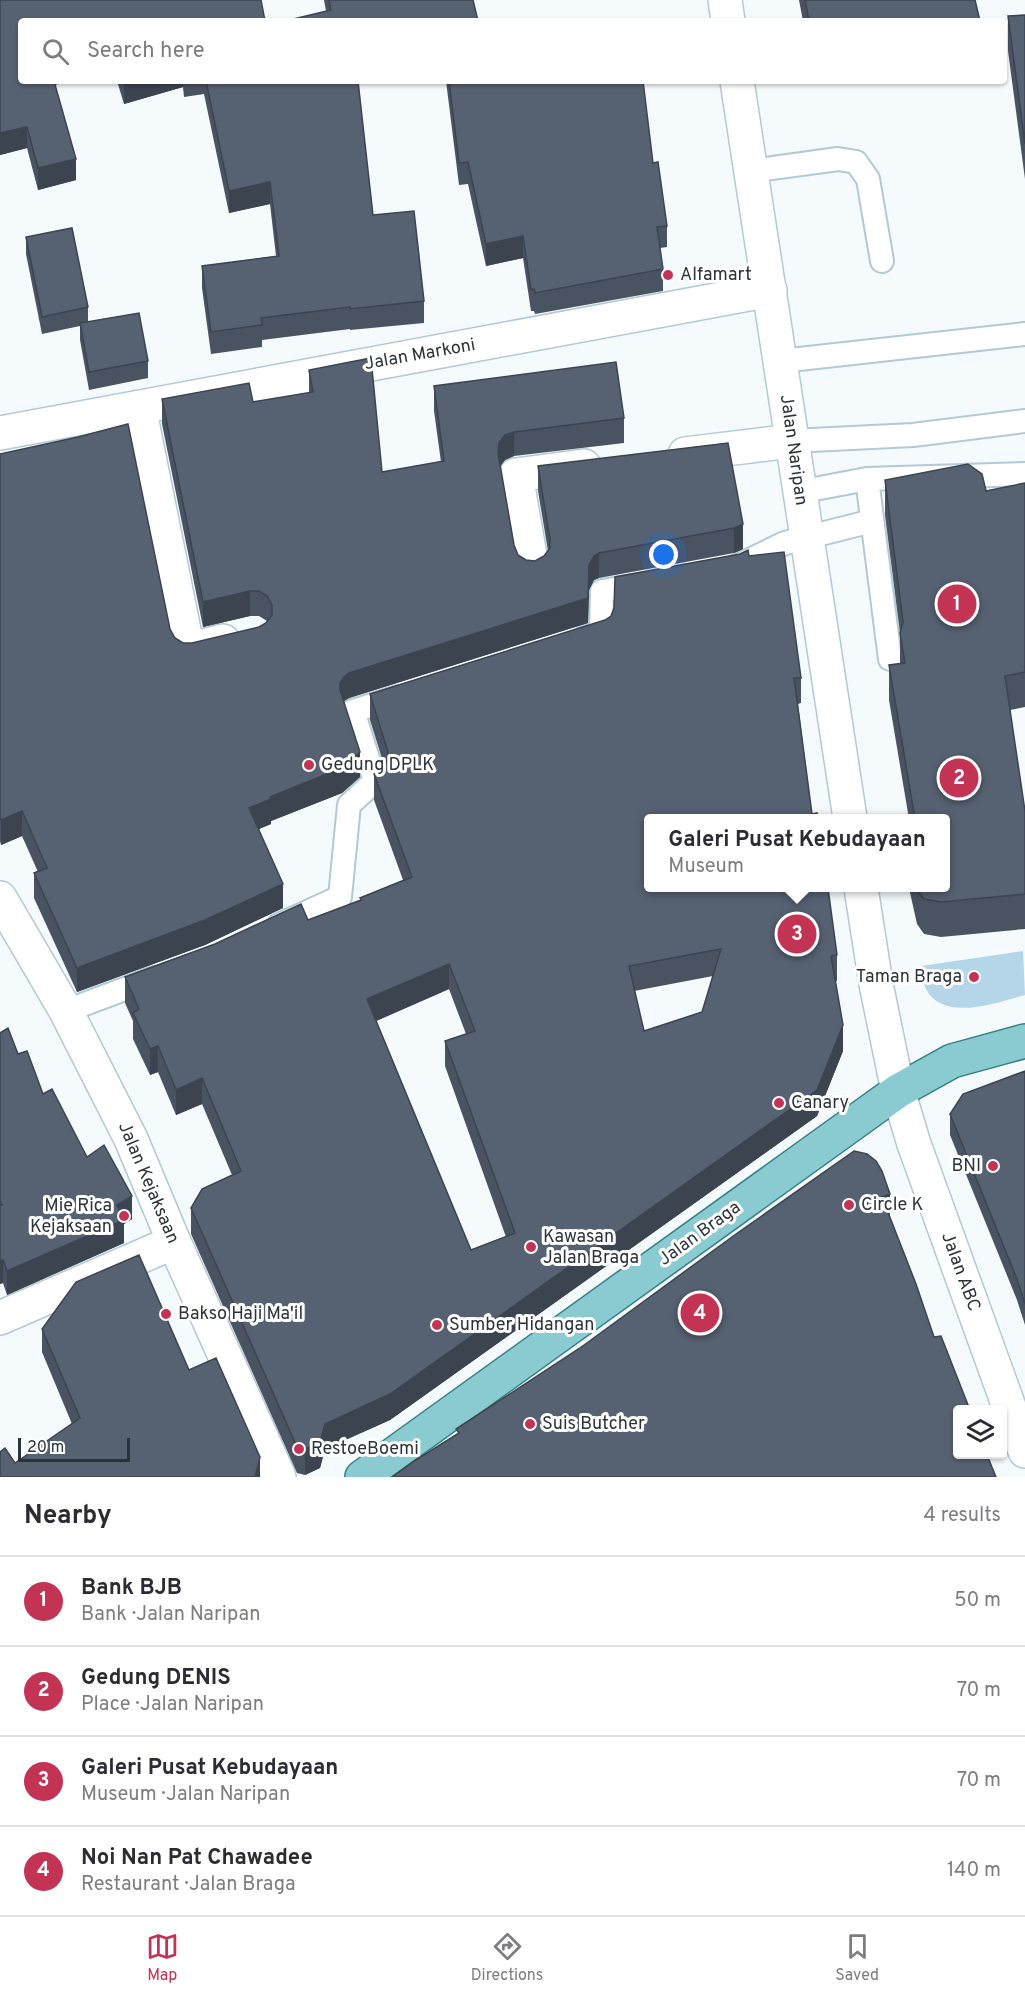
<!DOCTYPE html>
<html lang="en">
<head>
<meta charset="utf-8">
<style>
	:root { --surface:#fff; --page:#f2f2f3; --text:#2b2b33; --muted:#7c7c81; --line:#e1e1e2; --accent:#c33354 }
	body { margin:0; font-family:Overpass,sans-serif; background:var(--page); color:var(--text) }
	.controls { position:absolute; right:18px; bottom:18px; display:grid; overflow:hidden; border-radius:6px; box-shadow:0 2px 4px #0004 }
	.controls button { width:54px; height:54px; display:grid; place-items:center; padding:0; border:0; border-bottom:2px solid var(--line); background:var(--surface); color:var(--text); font:30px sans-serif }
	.scale { position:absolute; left:18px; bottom:15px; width:112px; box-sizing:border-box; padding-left:6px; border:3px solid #2a3338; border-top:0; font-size:16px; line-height:21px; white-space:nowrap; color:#2a3338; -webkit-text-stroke:4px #fff; paint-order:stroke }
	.you { position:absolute; left:664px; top:555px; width:21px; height:21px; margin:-15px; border:4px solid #fff; border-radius:50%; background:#1a73e8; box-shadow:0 0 0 9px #1a73e833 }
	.badge { display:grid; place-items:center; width:39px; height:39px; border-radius:50%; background:var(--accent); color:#fff; font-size:20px; font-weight:700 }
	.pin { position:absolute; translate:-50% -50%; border:3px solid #fff; box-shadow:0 2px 6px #0006 }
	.popup { position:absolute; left:644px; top:814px; width:306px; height:78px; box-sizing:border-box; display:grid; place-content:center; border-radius:6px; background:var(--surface); filter:drop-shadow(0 2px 4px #0005); font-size:20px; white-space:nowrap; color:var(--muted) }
	.popup b { font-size:22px; color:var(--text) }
	.popup::after { content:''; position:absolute; left:50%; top:100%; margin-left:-12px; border:12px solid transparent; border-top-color:var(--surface) }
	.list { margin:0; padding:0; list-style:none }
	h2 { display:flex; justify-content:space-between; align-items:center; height:78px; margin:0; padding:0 24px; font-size:26px }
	h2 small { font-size:20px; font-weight:400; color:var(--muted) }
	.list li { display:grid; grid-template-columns:39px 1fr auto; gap:18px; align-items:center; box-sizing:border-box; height:90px; padding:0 24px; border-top:2px solid var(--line) }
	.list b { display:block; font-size:22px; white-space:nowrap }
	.list p { margin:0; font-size:20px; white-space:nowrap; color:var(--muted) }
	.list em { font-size:20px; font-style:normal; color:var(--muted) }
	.icon { flex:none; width:33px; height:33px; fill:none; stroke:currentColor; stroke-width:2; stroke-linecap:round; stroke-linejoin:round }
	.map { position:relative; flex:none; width:1025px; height:1477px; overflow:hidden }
	.search { position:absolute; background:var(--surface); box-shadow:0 2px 4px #0004; left:18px; right:18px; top:18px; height:66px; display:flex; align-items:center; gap:15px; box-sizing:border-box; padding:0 21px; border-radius:6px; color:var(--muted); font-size:22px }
	.sheet { height:438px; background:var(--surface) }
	nav { display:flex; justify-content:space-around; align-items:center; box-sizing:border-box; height:84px; border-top:2px solid var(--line); background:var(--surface); font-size:16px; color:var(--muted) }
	nav a { display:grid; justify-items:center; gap:3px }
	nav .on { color:var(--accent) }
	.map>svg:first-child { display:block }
	.green { fill:#b4d6e8 }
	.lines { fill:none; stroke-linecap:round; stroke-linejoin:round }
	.lane-casing { stroke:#b2c9d6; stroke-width:26 }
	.street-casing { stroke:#b2c9d6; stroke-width:36 }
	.secondary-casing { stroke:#b2c9d6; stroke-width:36 }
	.primary-casing { stroke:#357f87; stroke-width:36 }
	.lane { stroke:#fff; stroke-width:22 }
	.street { stroke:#fff; stroke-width:33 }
	.secondary { stroke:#fff; stroke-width:33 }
	.primary { stroke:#89cbd0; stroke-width:33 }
	.wall { fill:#4a5362; fill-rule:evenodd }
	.shaded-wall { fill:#3c4450 }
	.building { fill:#566172; stroke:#3c4450; stroke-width:1.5; fill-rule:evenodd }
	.poi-dot { fill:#c33354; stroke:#fff; stroke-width:2 }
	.labels { text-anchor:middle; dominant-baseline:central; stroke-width:6; stroke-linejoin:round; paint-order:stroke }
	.poi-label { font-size:18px; fill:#2a3338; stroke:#fff; text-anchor:start }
	.street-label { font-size:18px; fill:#2a3338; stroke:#fff }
</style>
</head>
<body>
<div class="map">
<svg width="1025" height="1477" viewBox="0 0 1025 1477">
	<rect width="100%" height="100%" fill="#f5fafc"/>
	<path class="green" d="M1023,951L1025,995C998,1002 944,1023 926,989C923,983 922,973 921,966Z"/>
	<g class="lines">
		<g class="lane-casing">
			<path id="lane" d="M751,171L838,159L856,162L868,179L882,261
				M781,361L1025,334
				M791,441L913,435L1025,421
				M867,479L890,659
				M799,492L867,479L1025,474
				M735,567L785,543L872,521
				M584,638L601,633L602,591L644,584
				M279,925L340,897L349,805L375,781L353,711L398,697
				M66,1011L154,978"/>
		</g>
		<g class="street-casing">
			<path id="street" d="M139,407L188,650L223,641
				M0,433L770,290
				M685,454L791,441
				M532,567L516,475L584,466
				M0,898L66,1011L131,1139L174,1242L279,1477
				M0,1318L174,1242"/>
		</g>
		<g class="secondary-casing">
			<path id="secondary" d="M725,0L728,21
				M737,81L850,818
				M861,888L876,984L898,1091L914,1144L1025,1451"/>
		</g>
		<g class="primary-casing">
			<path id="primary" d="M362,1477L898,1091L952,1061L1025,1041"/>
		</g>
		<use href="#lane" class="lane"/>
		<use href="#street" class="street"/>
		<use href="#secondary" class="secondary"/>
		<use href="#primary" class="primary"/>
	</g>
	<path class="wall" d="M0,0L21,21L55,85L76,180L38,190L27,148L0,155Z
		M324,0H473L326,11Z
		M799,0H975L980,21H803Z
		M1025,15V179L1008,51V16Z
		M117,81H358L373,215L424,301V323L350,330V329L262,340V347L211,354L202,288V266L276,256L270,204L229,213L204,94L184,97L183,87L124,104Z
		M446,81H643L653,163L667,226V247L660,248L663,269V291L535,314L534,311H531L523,258L486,266L468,184L459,185Z
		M26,237L88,307V322L148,361V378L89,390L80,340V326L42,334L26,254Z
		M309,370L382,472L441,462L434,411V386L624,418V443L514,456L505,460L500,466L514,545L518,555L526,560L535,561L544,556L548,551L538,491V466L728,443L743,549L734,553L599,578L594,580L589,590L588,623L349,698L344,701L360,777L342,793L271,821V824L259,829L283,908L205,945L77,992L34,898V873L38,872L22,836L1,845L0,841V454L170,629L175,638L183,643H192L259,627L266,623L267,621L259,616H250L203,627L162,424V399L253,402L309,393Z
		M885,480L986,491L1025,483V707L1010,710L1025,811V929L941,937L924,934L917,924L909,888H945V819H909L889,700V665L900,663V633L885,515Z
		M749,556L801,678V703L798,704L812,814L837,955V981H835L843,1051L817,1116L390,1420L325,1449L320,1468L305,1475L297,1473L191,1234V1208L232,1175L202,1104L176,1115L158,1072L150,1075L133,1039V1021L125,1003V977L308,920L360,900V898L403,880L374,800V774L384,765L370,720V694L605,620ZM713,976L702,1012L644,1031L634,991ZM449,989L466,1034L445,1041V1066L506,1237L471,1250L376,1021Z
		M0,1033L18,1054L43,1094L132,1219L124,1224V1243L7,1295L3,1283L0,1284Z
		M1025,1071V1325L1017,1300L950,1135V1114Z
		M42,1329L189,1370L260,1477L15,1463L72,1424L42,1352Z"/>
	<path class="shaded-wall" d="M50,81H72L50,86Z
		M127,81H183V87L124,104V82Z
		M27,127V148L0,155V133Z
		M76,159V180L38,190V168Z
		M270,182V204L229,213V191Z
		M523,236V258L486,266V244Z
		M514,432V456L505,460L499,468L498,453L499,443L505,435Z
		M743,524V549L734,553V528Z
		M599,553V578L594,580L589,590L588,623L349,698L344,701L340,708V683L344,677L349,673L589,565L594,556Z
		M250,591V616L203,627V602Z
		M360,752V777L342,793L271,821V824L249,833V808L270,797Z
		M22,811V836L1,845V820Z
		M283,884V908L205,945L77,992V968Z
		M449,964V989L367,1025V999Z
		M843,1025V1051L817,1116L390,1420L325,1449L320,1468L305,1475V1449L325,1424Z
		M158,1046V1072L150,1075V1049Z
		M202,1078V1104L176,1115V1090Z
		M890,1194V1219L882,1197Z
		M132,1196V1219L124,1224V1243L7,1295V1271Z
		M3,1260V1283L0,1284V1261Z
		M260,1457V1477H255Z"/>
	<path class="building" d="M0,0H261L265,21H21V81H54L76,159L38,168L27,127L0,133Z
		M329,0H473L478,21H285L331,10Z
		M805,0H975L980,21H809Z
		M1025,15V144L1008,16Z
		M206,81H358L373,215L414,211L424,301L350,309V307L261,318L262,325L211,332L202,266L279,256L270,182L229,191Z
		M449,81H643L653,163L658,162L667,226L657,227L663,269L535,293L534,289L531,290L523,236L486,244L468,162L459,163Z
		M72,228L88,307L42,317L26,237Z
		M139,313L148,361L89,372L80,323Z
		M371,358L382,472L444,461L434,386L616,362L624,418L514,432L505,435L499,443L498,453L514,545L518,555L526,560L535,561L544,556L550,548V540L538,466L728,443L743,524L734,528L599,553L594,556L589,565L588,598L349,673L344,677L340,683V690L360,752L342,768L270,797L271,799L249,808L283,884L205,920L77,968L34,873L47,868L22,811L1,820L0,816V454L78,437L128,424L170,629L175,638L183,643H192L259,627L266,623L272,615V605L267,596L259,591H250L203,602L162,399L249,383L253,402L313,392L309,370Z
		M968,464L982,474L986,491L1025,483V672L1005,676L1025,811V894L941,902L924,899L917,890L916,888H945V819H915L889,665L905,663L900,633L903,622L885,480Z
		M748,550L749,556L784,552L801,678H794L812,814L817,813V819H648V888H828L837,955L831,956L843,1025L817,1090L390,1394L325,1424L320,1442L305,1449L297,1447L191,1208L202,1189L241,1171L202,1078L176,1090L158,1046L150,1049L133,1013L139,1009L125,977L215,944L301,904L308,920L361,900L360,898L412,877L374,774L385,765L388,758V752L370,694L605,620L611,616L614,608L615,577L740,554ZM721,949L702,1012L644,1031L629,966ZM449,964L475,1031L445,1041L515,1233L471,1250L367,999Z
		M8,1028L18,1054L27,1051L43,1094L52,1089L87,1157L104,1145L132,1196L117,1205L124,1220L7,1271L3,1260L0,1261V1205H2L0,1200V1033Z
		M1025,1071V1304L1017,1279L950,1114L963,1094Z
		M854,1151L867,1154L876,1161L882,1171L890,1194L882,1197L916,1284L934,1337L941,1336L970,1410H957V1455H987L996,1477H392L414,1461L459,1433L456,1429L580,1348L736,1234Z
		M139,1255L189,1370L216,1358L260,1457L255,1477H0V1452L5,1448L15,1463L80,1418L42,1329L76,1282Z"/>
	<g class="poi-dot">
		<circle cx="668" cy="275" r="6"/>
		<circle cx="309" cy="765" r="6"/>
		<circle cx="974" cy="977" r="6"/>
		<circle cx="779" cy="1103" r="6"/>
		<circle cx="993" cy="1166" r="6"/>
		<circle cx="849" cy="1205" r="6"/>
		<circle cx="124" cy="1216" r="6"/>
		<circle cx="531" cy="1247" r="6"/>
		<circle cx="166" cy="1314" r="6"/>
		<circle cx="437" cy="1325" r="6"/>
		<circle cx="530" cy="1424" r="6"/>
		<circle cx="299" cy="1449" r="6"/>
	</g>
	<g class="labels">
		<g class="poi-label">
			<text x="680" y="275">Alfamart</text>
			<text x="321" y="765">Gedung DPLK</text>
			<text x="962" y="977" text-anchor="end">Taman Braga</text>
			<text x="791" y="1103">Canary</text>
			<text x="981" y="1166" text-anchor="end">BNI</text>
			<text x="861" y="1205">Circle K</text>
			<text x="112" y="1206" text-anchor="end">Mie Rica<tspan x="112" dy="21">Kejaksaan</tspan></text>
			<text x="543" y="1237">Kawasan<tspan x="543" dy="21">Jalan Braga</tspan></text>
			<text x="178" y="1314">Bakso Haji Ma'il</text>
			<text x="449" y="1325">Sumber Hidangan</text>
			<text x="542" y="1424">Suis Butcher</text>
			<text x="311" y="1449">RestoeBoemi</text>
		</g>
		<g class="street-label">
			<text transform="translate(420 355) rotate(-10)">Jalan Markoni</text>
			<text transform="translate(793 450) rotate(82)">Jalan Naripan</text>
			<text transform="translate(148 1183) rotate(67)">Jalan Kejaksaan</text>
			<text transform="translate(700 1234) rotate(-36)">Jalan Braga</text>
			<text transform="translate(960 1272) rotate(70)">Jalan ABC</text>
		</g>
	</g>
</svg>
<div class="controls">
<button><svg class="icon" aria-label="layers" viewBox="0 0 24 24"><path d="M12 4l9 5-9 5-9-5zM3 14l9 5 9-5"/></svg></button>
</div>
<div class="scale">20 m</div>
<div class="you"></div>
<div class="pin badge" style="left:957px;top:604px">1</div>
<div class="pin badge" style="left:959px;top:778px">2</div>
<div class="pin badge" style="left:797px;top:934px">3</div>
<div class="popup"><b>Galeri Pusat Kebudayaan</b>Museum</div>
<div class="pin badge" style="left:700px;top:1313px">4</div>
<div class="search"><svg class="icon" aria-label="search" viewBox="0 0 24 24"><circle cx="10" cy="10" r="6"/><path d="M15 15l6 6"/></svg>Search here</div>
</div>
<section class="sheet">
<h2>Nearby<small>4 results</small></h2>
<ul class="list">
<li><span class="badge">1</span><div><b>Bank BJB</b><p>Bank · Jalan Naripan</p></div><em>50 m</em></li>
<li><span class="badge">2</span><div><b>Gedung DENIS</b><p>Place · Jalan Naripan</p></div><em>70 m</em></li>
<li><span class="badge">3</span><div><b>Galeri Pusat Kebudayaan</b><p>Museum · Jalan Naripan</p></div><em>70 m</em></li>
<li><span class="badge">4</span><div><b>Noi Nan Pat Chawadee</b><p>Restaurant · Jalan Braga</p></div><em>140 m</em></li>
</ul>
</section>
<nav>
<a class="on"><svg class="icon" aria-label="map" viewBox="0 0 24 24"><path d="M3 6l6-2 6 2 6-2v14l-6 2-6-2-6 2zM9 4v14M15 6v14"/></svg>Map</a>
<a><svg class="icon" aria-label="directions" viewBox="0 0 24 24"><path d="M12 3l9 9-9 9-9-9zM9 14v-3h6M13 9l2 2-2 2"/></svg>Directions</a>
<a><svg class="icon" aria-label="saved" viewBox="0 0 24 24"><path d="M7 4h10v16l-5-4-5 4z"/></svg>Saved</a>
</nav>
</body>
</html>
